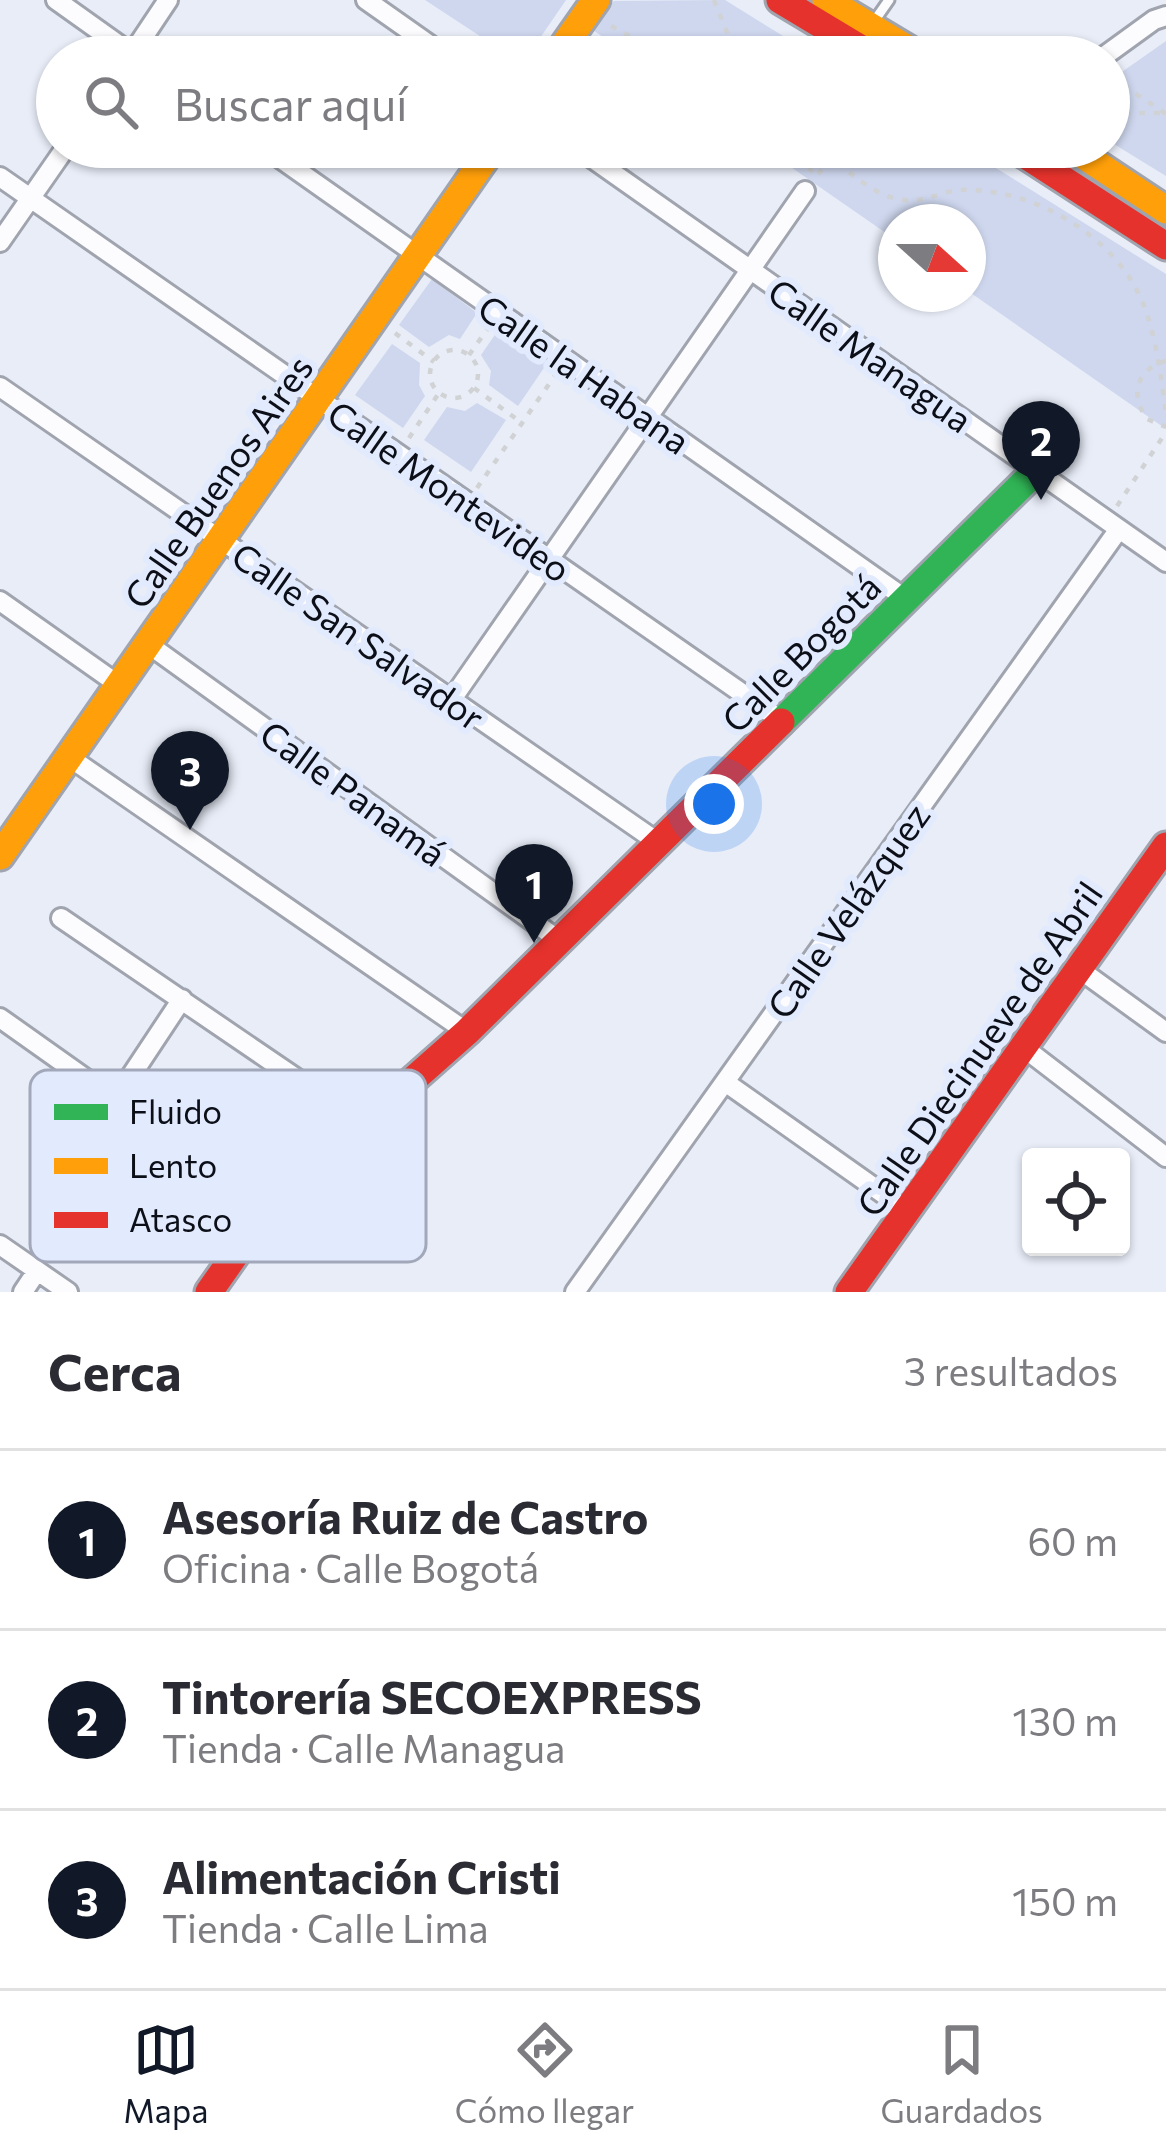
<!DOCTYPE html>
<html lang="es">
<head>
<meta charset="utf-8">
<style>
	:root { --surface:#fff; --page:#f7f7f7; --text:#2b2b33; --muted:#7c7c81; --line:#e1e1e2; --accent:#111827 }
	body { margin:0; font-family:Commissioner,sans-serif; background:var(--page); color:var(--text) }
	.controls { position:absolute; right:36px; bottom:36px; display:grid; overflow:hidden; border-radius:12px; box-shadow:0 3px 9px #0004 }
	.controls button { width:108px; height:108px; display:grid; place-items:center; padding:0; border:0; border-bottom:3px solid var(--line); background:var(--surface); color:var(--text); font:60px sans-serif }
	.compass { position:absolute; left:878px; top:204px; width:108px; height:108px; border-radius:50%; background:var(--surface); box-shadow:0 3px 9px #0004; rotate:111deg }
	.you { position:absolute; left:714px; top:804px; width:42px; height:42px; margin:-30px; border:9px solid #fff; border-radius:50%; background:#1a73e8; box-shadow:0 0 0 18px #1a73e833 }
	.badge { display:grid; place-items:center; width:78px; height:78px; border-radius:50%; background:var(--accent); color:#fff; font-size:39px; font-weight:700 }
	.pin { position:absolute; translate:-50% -99px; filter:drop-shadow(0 3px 6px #0008) }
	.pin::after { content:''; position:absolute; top:63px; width:42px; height:36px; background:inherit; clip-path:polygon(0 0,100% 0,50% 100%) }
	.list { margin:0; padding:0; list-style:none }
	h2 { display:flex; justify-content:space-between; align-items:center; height:156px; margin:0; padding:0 48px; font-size:51px }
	h2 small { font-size:39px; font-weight:400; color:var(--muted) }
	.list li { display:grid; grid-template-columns:78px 1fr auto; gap:36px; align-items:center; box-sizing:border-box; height:180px; padding:0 48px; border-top:3px solid var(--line) }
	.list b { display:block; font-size:45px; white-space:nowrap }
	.list p { margin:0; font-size:39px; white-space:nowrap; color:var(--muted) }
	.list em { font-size:39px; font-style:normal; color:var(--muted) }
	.icon { flex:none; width:66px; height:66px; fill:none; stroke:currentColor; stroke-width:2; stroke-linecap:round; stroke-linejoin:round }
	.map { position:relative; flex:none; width:1166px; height:1292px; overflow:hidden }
	.search { position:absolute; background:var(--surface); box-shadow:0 3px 9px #0004; left:36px; right:36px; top:36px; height:132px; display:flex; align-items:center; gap:30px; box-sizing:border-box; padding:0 42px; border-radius:66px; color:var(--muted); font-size:45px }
	.sheet { height:696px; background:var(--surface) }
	nav { display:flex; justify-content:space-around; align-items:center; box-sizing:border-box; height:168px; border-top:3px solid var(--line); background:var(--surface); font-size:33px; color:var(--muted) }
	nav a { display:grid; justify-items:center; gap:6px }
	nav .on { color:var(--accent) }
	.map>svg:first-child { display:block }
	.green { fill:#ced7ee }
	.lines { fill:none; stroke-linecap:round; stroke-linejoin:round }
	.lane-casing { stroke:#a0a4ae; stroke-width:15 }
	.street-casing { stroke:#a0a4ae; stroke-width:24 }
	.fast-casing { stroke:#a0a4ae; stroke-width:33 }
	.slow-casing { stroke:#a0a4ae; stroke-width:33 }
	.jam-casing { stroke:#a0a4ae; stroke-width:33 }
	.path { stroke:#d0d2d4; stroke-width:4.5; stroke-dasharray:6 9; stroke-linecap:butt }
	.lane { stroke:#fcfcfe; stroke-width:9 }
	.street { stroke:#fcfcfe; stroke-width:18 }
	.fast { stroke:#30b455; stroke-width:27 }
	.slow { stroke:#ff9f0a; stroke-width:27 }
	.jam { stroke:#e5322d; stroke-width:27 }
	.labels { text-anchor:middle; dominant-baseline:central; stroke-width:12; stroke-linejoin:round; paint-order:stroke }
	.street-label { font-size:36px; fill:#0c0f17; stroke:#e2eafe }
	.key { fill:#e2eafe; stroke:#a2a8b9; stroke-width:3 }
	.key-label { font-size:33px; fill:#0c0f17 }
</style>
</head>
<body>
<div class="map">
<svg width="1166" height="1292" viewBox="0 0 1166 1292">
	<rect width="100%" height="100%" fill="#e8edf8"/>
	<path class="green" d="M425,0H566L527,57H512Z
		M725,0L817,57H632L590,28L614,1Z
		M1166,41V176L1109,141V81Z
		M762,147H962L1166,274V429L968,291V222H896V240Z
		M432,279L477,313L460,339L449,335L429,347L399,325Z
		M501,326L550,359L518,406L489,385L491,371L481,355Z
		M392,344L420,363L419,385L425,396L403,428L355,395Z
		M477,403L506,420L471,472L424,440L447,407L465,411Z"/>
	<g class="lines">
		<g class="lane-casing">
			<path id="lane" d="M875,20L889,0"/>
		</g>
		<g class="street-casing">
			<path id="street" d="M56,0L136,57
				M366,0L447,57
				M130,57L168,0
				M1103,57L1154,20L1166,16
				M264,147L906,599
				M576,147L1166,562
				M0,177L782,721
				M0,242L66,147
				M0,387L659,843
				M0,601L119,685
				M148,644L560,941
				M452,699L805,191
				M69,757L467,1032
				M61,918L306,1085
				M1079,969L1166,1032
				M0,1018L268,1208
				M1023,1047L1166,1157
				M725,1082L906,1210
				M115,1100L182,999
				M0,1245L68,1292
				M23,1292L37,1271
				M575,1292L1119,529"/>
		</g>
		<g class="fast-casing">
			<path id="fast" d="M781,722L1036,471"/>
		</g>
		<g class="slow-casing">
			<path id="slow" d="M826,0L921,57
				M556,57L596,0
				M1071,147L1166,210
				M0,856L493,147"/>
		</g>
		<g class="jam-casing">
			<path id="jam" d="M780,0L875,57
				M1013,147L1166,246
				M209,1292L268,1208L467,1032L781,722
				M849,1292L1166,846"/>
		</g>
		<path class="path" d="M714,0L737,57
			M611,26L670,57
			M1111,77L1166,114
			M1109,113H1160
			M787,147L813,172
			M836,147L842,167C863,183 887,203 915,200C930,199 945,191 960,190C1033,187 1118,237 1144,306C1157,340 1161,378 1166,413
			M818,174L838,151
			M395,333L434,362
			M430 374a24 24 0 1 1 48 0a24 24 0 1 1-48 0Z
			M469,355L489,327
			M1166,361C1137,369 1129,394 1147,419L1166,427
			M474,388L522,423
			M409,438L439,393
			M477,488L556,374
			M1117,506L1166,432"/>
		<use href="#lane" class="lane"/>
		<use href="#street" class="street"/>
		<use href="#fast" class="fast"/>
		<use href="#slow" class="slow"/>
		<use href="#jam" class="jam"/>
	</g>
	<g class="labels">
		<g class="street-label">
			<text transform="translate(871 354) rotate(35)">Calle Managua</text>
			<text transform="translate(585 373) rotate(35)">Calle la Habana</text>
			<text transform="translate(217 481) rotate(-55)">Calle Buenos Aires</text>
			<text transform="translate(450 490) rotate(35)">Calle Montevideo</text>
			<text transform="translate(359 635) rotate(35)">Calle San Salvador</text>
			<text transform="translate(800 652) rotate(-45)">Calle Bogotá</text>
			<text transform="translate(354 792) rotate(36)">Calle Panamá</text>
			<text transform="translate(847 910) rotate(-55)">Calle Velázquez</text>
			<text transform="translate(978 1048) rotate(-55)">Calle Diecinueve de Abril</text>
		</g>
	</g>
	<rect x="30" y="1070" width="396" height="192" rx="18" class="key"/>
	<rect x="54" y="1104" width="54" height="16" fill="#30b455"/>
	<rect x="54" y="1158" width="54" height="16" fill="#ff9f0a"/>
	<rect x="54" y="1212" width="54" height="16" fill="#e5322d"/>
	<g class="key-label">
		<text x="129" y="1124">Fluido</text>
		<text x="129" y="1178">Lento</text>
		<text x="129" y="1232">Atasco</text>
	</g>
</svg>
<div class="controls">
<button><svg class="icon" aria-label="locate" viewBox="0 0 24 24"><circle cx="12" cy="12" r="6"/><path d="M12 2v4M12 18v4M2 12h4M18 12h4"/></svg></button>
</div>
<svg class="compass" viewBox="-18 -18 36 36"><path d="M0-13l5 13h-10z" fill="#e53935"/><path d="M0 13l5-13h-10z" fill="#7c7c81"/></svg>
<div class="you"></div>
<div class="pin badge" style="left:534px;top:943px">1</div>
<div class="pin badge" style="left:1041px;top:500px">2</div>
<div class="pin badge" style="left:190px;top:830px">3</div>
<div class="search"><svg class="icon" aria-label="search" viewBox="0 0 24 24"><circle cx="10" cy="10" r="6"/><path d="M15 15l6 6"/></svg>Buscar aquí</div>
</div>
<section class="sheet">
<h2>Cerca<small>3 resultados</small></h2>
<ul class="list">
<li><span class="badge">1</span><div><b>Asesoría Ruiz de Castro</b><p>Oficina · Calle Bogotá</p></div><em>60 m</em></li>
<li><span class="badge">2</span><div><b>Tintorería SECOEXPRESS</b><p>Tienda · Calle Managua</p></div><em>130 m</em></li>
<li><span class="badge">3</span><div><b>Alimentación Cristi</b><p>Tienda · Calle Lima</p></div><em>150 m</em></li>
</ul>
</section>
<nav>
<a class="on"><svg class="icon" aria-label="map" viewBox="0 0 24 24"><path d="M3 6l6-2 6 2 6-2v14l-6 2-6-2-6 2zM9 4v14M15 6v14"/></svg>Mapa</a>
<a><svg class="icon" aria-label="directions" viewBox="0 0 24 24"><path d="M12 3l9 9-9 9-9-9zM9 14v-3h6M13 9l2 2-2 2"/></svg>Cómo llegar</a>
<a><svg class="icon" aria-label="saved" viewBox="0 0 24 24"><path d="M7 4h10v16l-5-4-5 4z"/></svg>Guardados</a>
</nav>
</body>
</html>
